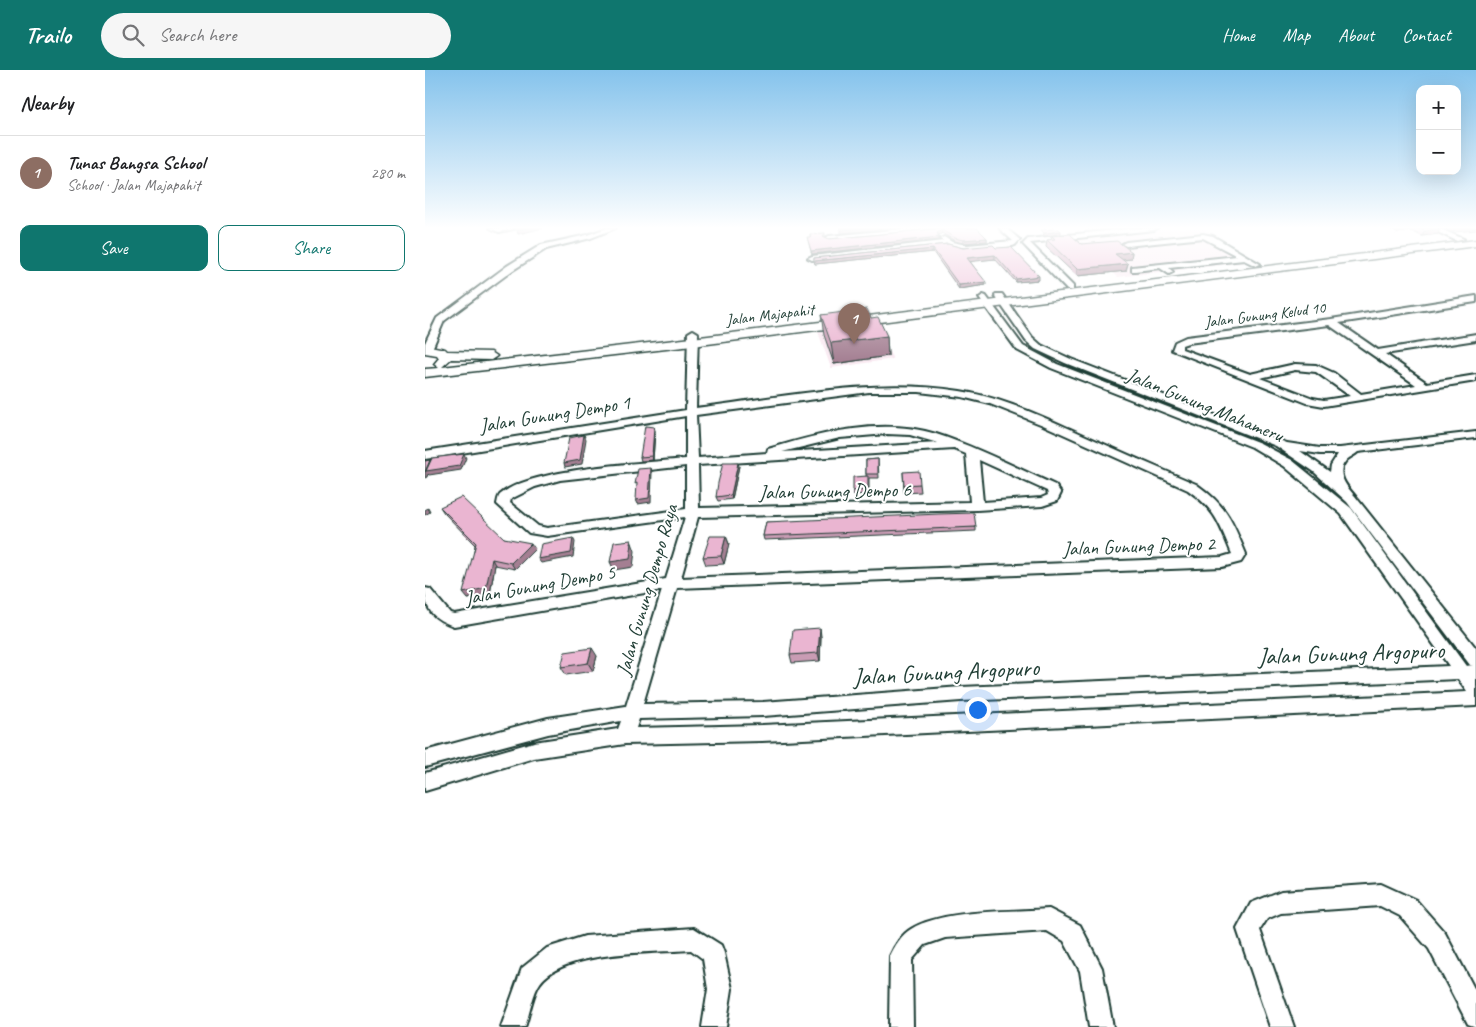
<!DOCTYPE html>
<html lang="en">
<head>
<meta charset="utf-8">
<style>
	:root { --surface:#fff; --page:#f6f6f6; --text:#202124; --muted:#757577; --line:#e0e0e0; --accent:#0f766e }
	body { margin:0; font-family:Caveat,sans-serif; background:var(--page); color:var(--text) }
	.controls { position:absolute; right:15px; top:15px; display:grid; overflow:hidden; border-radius:10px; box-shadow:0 5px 20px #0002 }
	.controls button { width:45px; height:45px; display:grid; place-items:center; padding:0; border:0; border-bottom:1px solid var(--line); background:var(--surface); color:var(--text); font:25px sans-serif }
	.you { position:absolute; left:552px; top:639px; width:18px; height:18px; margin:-12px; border:4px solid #fff; border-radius:50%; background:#1a73e8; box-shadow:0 0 0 8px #1a73e833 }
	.badge { display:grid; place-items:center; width:32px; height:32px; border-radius:50%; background:var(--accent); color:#fff; font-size:16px; font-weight:700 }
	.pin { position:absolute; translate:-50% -41px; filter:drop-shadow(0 1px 2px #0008) }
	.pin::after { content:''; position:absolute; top:26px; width:18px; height:15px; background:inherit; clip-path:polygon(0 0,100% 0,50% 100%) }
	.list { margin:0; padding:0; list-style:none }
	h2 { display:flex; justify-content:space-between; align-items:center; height:65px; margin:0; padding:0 20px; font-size:21px }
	h2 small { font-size:16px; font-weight:400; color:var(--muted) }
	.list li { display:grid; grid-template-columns:32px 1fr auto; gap:15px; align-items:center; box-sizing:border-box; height:75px; padding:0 20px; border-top:1px solid var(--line) }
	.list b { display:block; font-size:19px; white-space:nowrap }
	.list p { margin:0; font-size:16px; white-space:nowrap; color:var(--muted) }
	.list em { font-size:16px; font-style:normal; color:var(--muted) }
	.actions { display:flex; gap:10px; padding:15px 20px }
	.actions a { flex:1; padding:11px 0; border:1px solid var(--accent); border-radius:10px; text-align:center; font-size:18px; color:var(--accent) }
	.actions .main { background:var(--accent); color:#fff }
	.icon { flex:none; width:28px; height:28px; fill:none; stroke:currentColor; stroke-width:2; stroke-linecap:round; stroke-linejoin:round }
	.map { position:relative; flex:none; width:1051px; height:957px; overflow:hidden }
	header { display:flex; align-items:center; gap:30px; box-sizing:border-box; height:70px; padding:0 25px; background:var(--accent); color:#fff }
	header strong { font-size:24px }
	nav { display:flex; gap:28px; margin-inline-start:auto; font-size:18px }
	.search { width:350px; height:45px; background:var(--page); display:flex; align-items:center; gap:12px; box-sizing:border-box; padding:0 18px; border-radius:28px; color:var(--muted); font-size:19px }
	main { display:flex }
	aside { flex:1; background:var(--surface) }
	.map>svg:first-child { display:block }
	.built { fill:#f9e9f1 }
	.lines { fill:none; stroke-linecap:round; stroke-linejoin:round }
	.minor-casing { stroke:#1f3d34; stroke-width:4 }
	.tertiary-casing { stroke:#1f3d34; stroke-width:3 }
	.minor { fill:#fff; fill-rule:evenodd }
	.tertiary { fill:#fff; fill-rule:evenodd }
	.wall { fill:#c99cb4; stroke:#1f3d34 }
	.shaded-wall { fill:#a47f92; stroke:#1f3d34 }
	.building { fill:#eab5d1; stroke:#1f3d34 }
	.labels { text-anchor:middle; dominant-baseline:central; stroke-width:4; stroke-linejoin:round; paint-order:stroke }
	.far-street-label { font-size:16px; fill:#1f3d34; stroke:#fff }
	.street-label { font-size:20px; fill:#1f3d34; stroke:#fff }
	.near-street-label { font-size:24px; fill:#1f3d34; stroke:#fff }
</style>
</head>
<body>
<header>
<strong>Trailo</strong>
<div class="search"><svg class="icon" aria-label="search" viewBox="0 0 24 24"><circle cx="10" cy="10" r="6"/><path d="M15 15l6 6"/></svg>Search here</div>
<nav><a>Home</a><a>Map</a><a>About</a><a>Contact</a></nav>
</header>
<main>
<aside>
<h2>Nearby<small></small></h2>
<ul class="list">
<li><span class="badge" style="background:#8d6e63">1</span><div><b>Tunas Bangsa School</b><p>School · Jalan Majapahit</p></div><em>280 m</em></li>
</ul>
<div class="actions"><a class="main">Save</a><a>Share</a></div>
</aside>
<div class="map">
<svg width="1051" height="957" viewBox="0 0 1051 957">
	<rect width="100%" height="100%" fill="#fff"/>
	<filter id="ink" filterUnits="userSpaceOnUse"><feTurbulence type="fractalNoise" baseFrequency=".02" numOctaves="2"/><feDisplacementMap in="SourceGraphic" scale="10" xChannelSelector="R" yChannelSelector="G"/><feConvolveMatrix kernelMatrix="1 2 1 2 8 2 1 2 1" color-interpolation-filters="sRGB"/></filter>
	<g filter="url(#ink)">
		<path class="built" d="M754,158H777L832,191L693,207L648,169Z
			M449,253L468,289L406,298L392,259Z"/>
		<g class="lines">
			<g class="minor-casing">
				<path id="minor" d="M65,158H93L74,162Z
					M182,158H191L166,168L121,179L88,200L19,251L7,279L0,281V273L12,248L82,196L116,175L162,165Z
					M489,158H513L510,160L404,170L400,168L404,166Z
					M574,158H581L595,170C593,171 592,173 590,175C581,180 534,179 523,175L387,190L383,188L387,186L518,171L515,169L519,167L527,172L542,175L588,171Z
					M710,158H732L729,160L605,173L648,216V220H642L598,174L603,169Z
					M1004,158H1013L1039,169L1032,171Z
					M778,164L788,166L835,194L831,196L819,190L744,198L748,202L744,204L735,198L710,201H707V197L812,186L778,168L701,176L697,174L701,172Z
					M571,224H577L607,267L616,275L646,289L862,373L895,378H915L1051,362V368L933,382C929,386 923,387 920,392C910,404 923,418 930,426L1051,578V636L337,671L200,674L109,688L0,721V703L109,672L193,659L196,651L123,664L0,697V681L123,648L201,636L237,520L29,556C8,549 0,540 0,518L5,519L25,543L29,544L241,509L260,447L122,466L104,463L72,434C73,430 73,426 76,424C107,398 219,393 261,389V346L0,389V381L261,340L263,263L268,260L273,263L271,338C358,327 448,307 535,321C575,327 613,345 650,361C690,379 731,397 771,414C802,436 807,451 821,484L816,492L797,497L252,518L218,634L338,632L536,617L1024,596L916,444L859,396L827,377L626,298L592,280L554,228L558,225L561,226L598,276L632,294L835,373L867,390L926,438L1041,596L1048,595H1045L922,432L888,401L851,376L640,293L610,279L601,271L570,226ZM444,322H494L537,327L565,334L618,355L763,420C791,440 794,453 807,484L797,487L256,508L273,447L552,440L617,436L632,431L636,423L630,415C591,398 552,377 511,364C457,347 396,363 343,379L342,383L273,388L271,345ZM462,364L485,365L513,373L357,382L415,368ZM529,379L541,384L545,432L274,438L273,395ZM875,381L895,384H913L906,395L905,402ZM554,390L622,421L623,425L616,428L558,432ZM261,396V439L122,458L113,456L85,433L86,429L110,417L135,410ZM1033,609L1042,622L337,655L211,658L214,649L338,646L536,631Z
					M1051,226V232L914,253L953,280L1051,264V270L960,284L1002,313L1051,305V311L899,336L882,333L747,280L750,272L761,267L906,249ZM904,255L991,315L936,324L909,303L891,295L870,294L825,304L757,279V275L763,273ZM870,300L891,302L925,326L899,330L888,328L835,308Z
					M956,814L991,830L1020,863L1051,922V957L1043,954L1004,879L975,846L955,836L856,843L842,849L835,860L869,957H845L812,859L826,833L856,821Z
					M624,839L655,855L677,898L688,957H664L655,901L639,871L622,861L520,868L500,875L487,890L488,957H464L465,886C469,877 477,864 486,859C518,839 586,842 624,839Z
					M269,858L296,875L299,883L307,919L301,957H277L283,919L278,889L266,880C227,883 139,880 115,913C108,922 104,946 100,957H76L97,898L122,878L160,866Z"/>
			</g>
			<g class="tertiary-casing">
				<path id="tertiary" d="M1051,170V176L267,276L0,307V299L14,298L9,294L14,288L12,285L0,283V275L20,279L22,281L66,282L72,286L66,290L26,289L17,297L267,268Z"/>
			</g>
			<use href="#minor" class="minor"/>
			<use href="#tertiary" class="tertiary"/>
		</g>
		<path class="wall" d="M962,158H1013V164L997,166L986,161L972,163Z
			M1018,158H1051L1028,162Z
			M510,159L562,168V171L538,173L530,171L517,163L514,165V170L387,184L383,170L385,167V164L400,163V167L404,169Z
			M627,166L656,174L707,182L706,189L698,190L701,201L652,206L621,177L622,170L626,169Z
			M523,174L538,178H571L614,210L591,212L570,189L545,191L561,215L534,219L508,182L390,194L389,188Z
			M396,245L446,248L462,266L463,286L409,294L399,265Z
			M229,357L230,361L228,390L216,391L215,387Z
			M453,389L454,408H444V424L428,425V421L441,407V390Z
			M314,396L307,429L293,431L291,427Z
			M478,402L495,414L496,422L479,423Z
			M15,437L79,468L110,479L90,499L70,495L65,524L43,529L50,475L19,443Z
			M341,452L551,457V461L339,470L338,466Z
			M301,466L304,474L299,494L281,495L278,487Z
			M396,566L395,591L367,593L365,585Z
			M172,586L168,601L141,605L136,597Z"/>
		<path class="shaded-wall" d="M103,158H118L93,164L92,160Z
			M439,158H470L416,163V160Z
			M974,158H988L986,161L972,163Z
			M1030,158H1051V160L1028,162Z
			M1015,159L1013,164L997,166L1000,161Z
			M517,160V163L512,166V163Z
			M636,161V164L618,166L619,163Z
			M514,167V170L387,184L386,181Z
			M562,168V171L538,173V170Z
			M508,179V182L390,194L389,191Z
			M707,182L706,189L689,191L690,184Z
			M570,185V189L542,192V188Z
			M703,194L701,201L652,206V199Z
			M614,206V210L591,212V209Z
			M561,212V215L534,219V215Z
			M462,266L463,286L409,294L406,273Z
			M229,357L230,361L228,390L227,386Z
			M159,365L161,369L157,394L140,397L139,393Z
			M39,384L41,388L36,400L4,405L3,404L2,407L0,408V402L5,390L8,394Z
			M313,393L314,396L307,429L306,425Z
			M226,398L227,402L226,432L213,434L211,430Z
			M3,438L5,442L0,445V440Z
			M301,466L304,474L299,494L296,486Z
			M148,468L150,472L148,487L116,493L113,489Z
			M206,470L210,481L208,497L189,500L185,492L205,474Z
			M106,473L110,479L90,499L86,493Z
			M67,489L70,495L65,524L43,529L38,523Z
			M395,558L396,566L395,591L393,583Z
			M167,578L172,586L168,601L163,593Z"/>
		<path class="building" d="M88,158H103L92,160Z
			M415,158H439L416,160Z
			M512,158H552L562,168L538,170L530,168L517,160L512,163L514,167L386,181L382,167H386L385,164L400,163L398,166L404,169L510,159Z
			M993,158H1013L1015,159L1000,161Z
			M634,159L636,161L619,163L616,160Z
			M645,164L656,174L692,171L707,182L690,184L703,194L652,199L622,170L630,169L627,166Z
			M523,174L538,178L568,175L571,178L586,177L614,206L591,209L570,185L542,188L561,212L534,215L508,179L389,191V188Z
			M442,239L446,248L453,247L462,266L406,273L396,245Z
			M220,356L229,357L227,386L215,387Z
			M159,365L155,390L139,393L144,368Z
			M39,384L34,396L1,401L7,388Z
			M453,389V404H441V390Z
			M5,390L0,402V391Z
			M298,393H313L306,425L291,427L293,413Z
			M226,398L224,428L211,430L212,413L210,414L213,399Z
			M494,401L495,414L479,415L478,402Z
			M443,406V420L428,421V407Z
			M36,427L79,468L106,473L86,493L67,489L61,518L38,523L51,473L15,437Z
			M549,443L551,457L338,466L341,452L514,444Z
			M285,466H301L296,486L278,487Z
			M148,468L146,483L113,489L116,474Z
			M206,470L205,474L207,473L205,489L185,492L189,472Z
			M395,558L393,583L365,585L368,560Z
			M167,578L163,593L136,597L140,582Z"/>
	</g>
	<linearGradient id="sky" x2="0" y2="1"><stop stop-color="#85c3ec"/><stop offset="0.54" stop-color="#fff"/><stop offset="1" stop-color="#fff" stop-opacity="0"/></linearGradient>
	<rect width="1051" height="292" fill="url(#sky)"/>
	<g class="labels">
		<g class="far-street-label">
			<text transform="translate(345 245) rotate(-7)">Jalan Majapahit</text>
			<text transform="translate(840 245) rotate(-7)">Jalan Gunung Kelud 10</text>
		</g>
		<g class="street-label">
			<text transform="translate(780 335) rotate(22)">Jalan Gunung Mahameru</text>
			<text transform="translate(130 344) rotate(-9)">Jalan Gunung Dempo 1</text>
			<text transform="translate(410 421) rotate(-1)">Jalan Gunung Dempo 6</text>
			<text transform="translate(714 476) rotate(-2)">Jalan Gunung Dempo 2</text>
			<text transform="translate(115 515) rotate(-10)">Jalan Gunung Dempo 5</text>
			<text transform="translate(222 520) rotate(-74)">Jalan Gunung Dempo Raya</text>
		</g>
		<g class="near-street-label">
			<text transform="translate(926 583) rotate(-2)">Jalan Gunung Argopuro</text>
			<text transform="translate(521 602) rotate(-3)">Jalan Gunung Argopuro</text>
		</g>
	</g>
</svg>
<div class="controls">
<button>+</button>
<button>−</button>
</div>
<div class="you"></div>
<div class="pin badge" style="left:429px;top:274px;background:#8d6e63">1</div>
</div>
</main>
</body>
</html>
